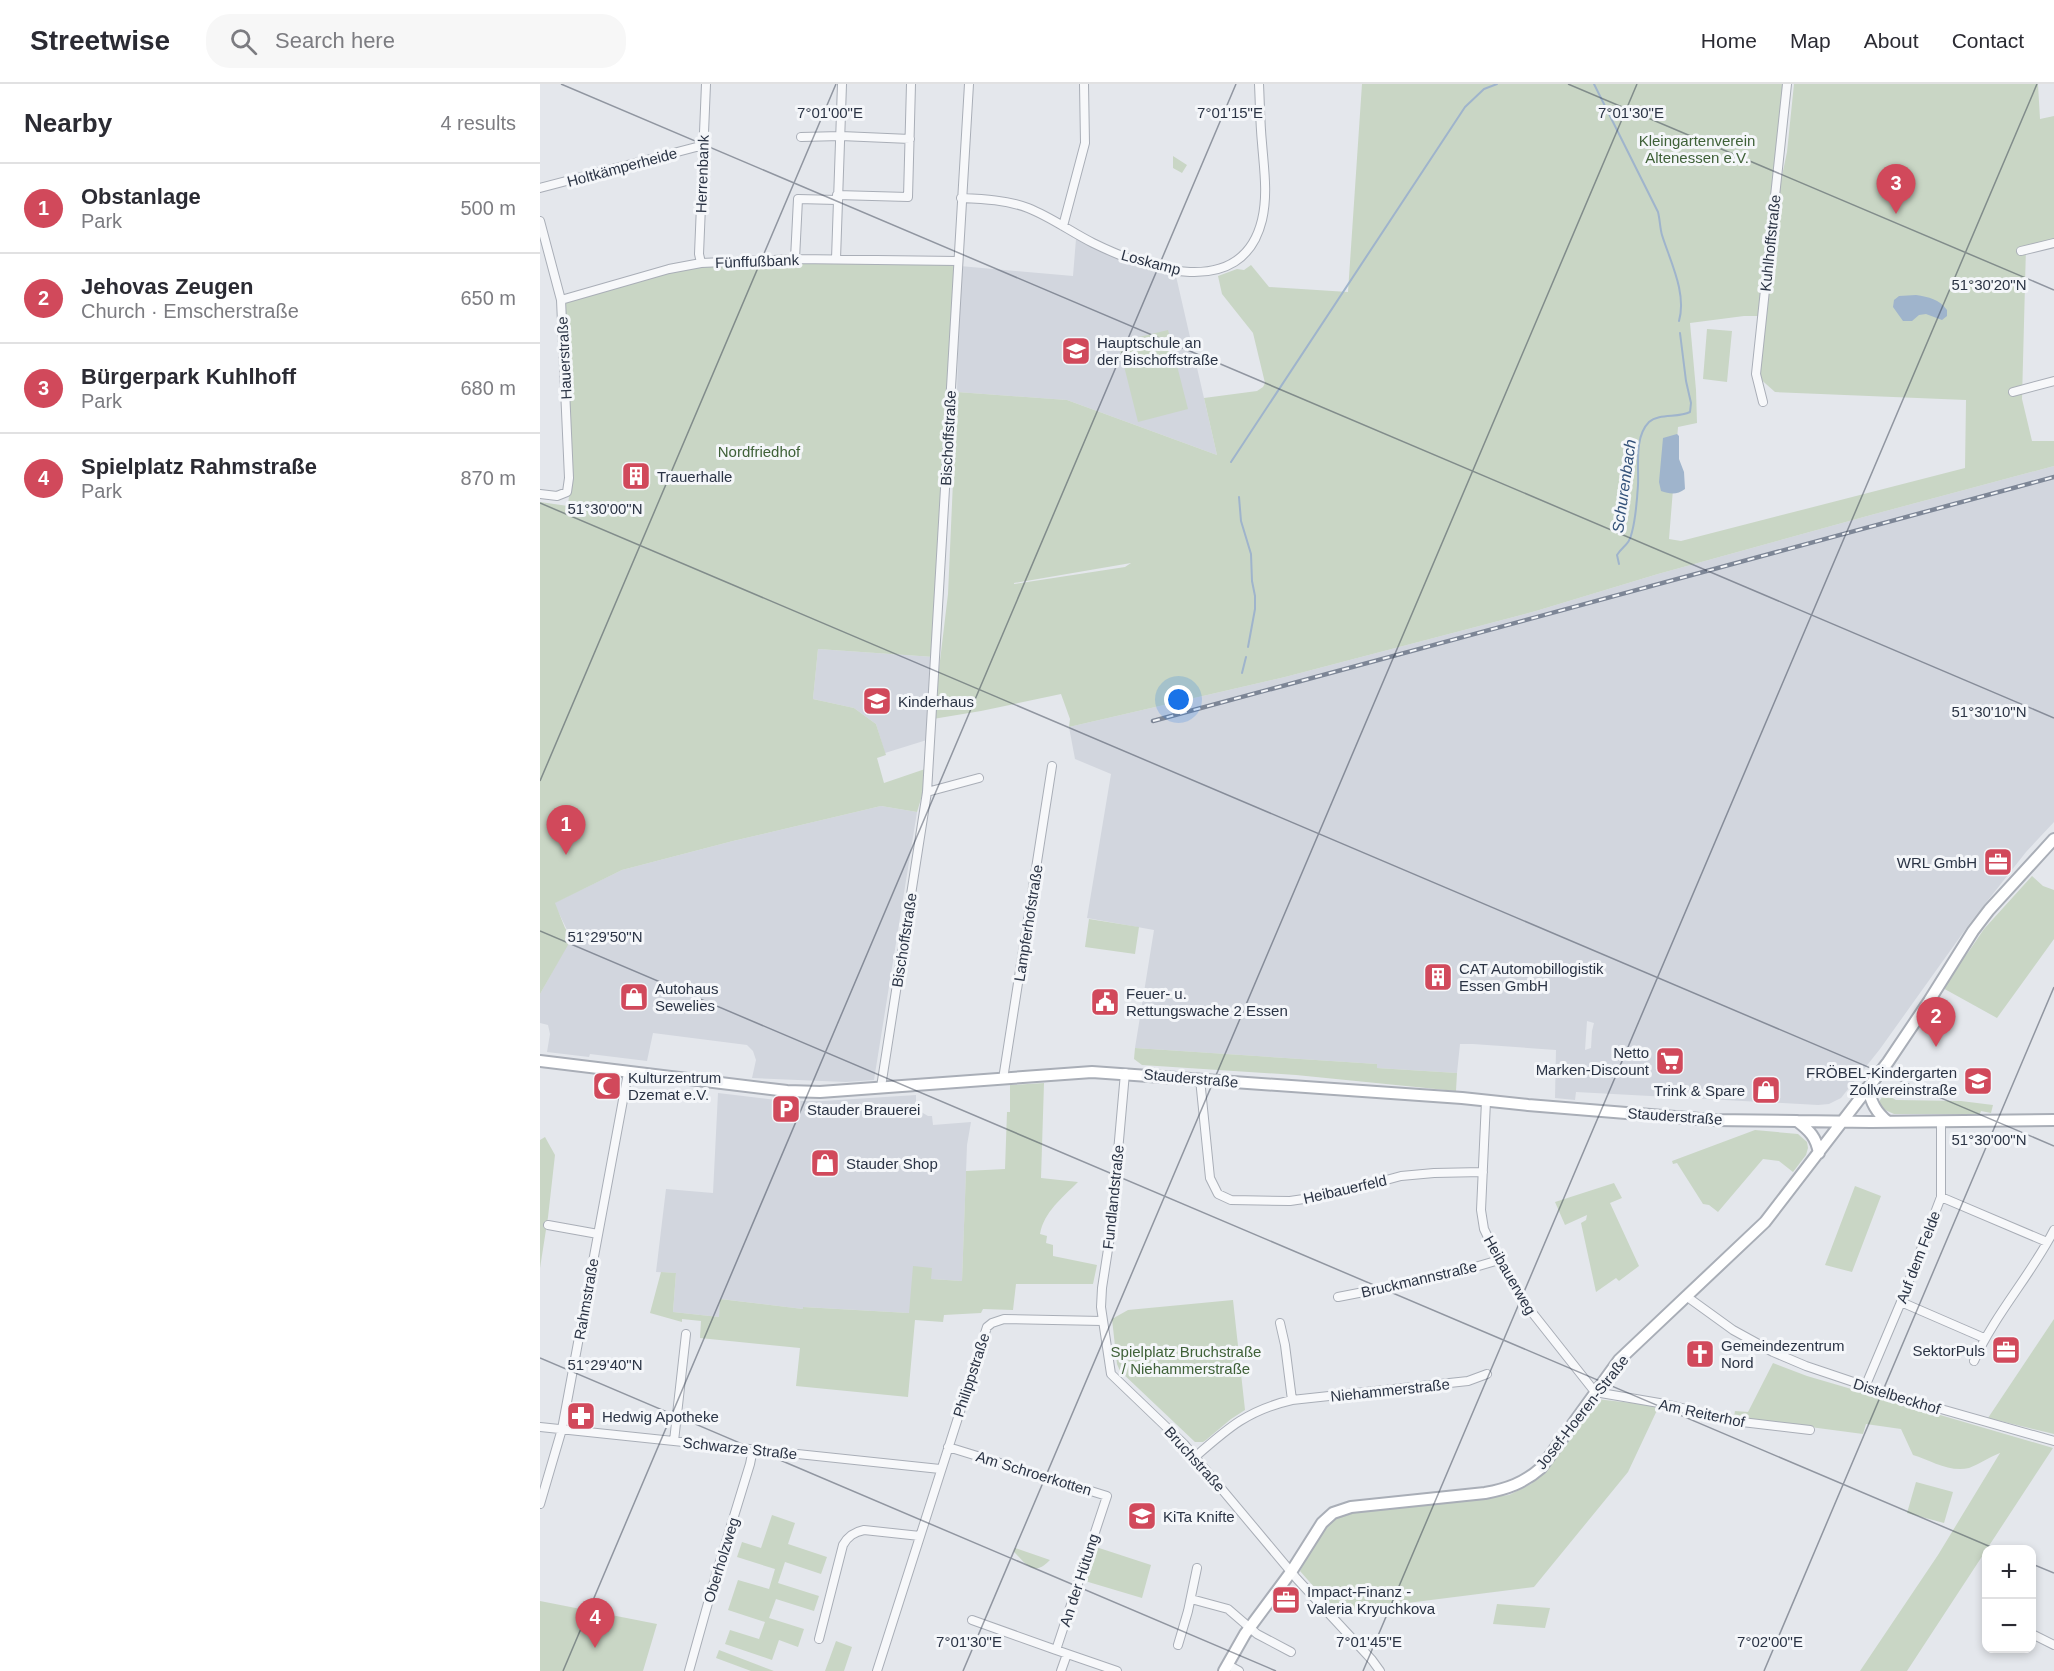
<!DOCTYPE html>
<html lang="en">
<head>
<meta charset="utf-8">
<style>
	:root { --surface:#fff; --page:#f7f7f7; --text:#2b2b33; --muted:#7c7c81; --line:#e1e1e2; --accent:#d1495b }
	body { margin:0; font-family:Arial,sans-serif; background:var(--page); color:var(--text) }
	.controls { position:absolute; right:18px; bottom:18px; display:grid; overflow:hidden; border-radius:12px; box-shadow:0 3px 9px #0003 }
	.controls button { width:54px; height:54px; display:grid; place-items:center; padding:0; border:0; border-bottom:2px solid var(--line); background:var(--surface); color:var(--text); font:30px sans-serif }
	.you { position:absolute; left:639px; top:616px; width:21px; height:21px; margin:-15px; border:4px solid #fff; border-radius:50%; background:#1a73e8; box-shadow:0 0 0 9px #1a73e833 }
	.badge { display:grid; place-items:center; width:39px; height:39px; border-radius:50%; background:var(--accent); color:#fff; font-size:20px; font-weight:700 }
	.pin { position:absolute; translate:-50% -50px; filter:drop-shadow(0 2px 3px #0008) }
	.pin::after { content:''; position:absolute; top:32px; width:21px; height:18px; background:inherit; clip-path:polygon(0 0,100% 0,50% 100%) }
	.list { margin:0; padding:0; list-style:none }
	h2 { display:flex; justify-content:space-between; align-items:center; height:78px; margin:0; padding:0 24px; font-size:26px }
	h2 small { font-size:20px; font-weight:400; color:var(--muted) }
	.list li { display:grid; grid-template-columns:39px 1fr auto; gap:18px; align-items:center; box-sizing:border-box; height:90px; padding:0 24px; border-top:2px solid var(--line) }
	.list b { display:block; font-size:22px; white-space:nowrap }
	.list p { margin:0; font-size:20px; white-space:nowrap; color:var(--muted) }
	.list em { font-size:20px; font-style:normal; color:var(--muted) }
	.icon { flex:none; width:33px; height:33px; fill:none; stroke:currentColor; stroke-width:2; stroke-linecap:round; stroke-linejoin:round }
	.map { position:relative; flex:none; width:1514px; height:1587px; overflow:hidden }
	header { display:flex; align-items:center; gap:36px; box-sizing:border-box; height:84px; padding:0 30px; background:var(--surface); border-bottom:2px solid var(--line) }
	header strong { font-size:28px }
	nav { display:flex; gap:33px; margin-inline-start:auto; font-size:21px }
	.search { width:420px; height:54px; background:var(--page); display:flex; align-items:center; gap:15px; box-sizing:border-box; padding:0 21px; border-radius:24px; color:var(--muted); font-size:22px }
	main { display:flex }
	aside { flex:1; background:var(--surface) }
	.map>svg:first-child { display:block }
	.built { fill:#d2d6de; fill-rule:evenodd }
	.green { fill:#c9d6c5; fill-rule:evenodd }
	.water { fill:#9fb4cc }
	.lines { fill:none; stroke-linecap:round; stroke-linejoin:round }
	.stream { stroke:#9fb4cc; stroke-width:2 }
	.street-casing { stroke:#a9aeb7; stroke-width:10 }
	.secondary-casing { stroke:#a9aeb7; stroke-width:14 }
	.street { stroke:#f7f8fa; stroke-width:8 }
	.secondary { stroke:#fff; stroke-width:10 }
	.rail-casing { stroke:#7d8696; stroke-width:4.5 }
	.rail { stroke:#f4f6f9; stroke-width:2; stroke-dasharray:7; stroke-linecap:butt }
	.ticks { fill:none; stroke:#2b3445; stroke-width:1.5; stroke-opacity:0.45 }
	.labels { text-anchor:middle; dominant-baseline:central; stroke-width:6; stroke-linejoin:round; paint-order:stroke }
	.park-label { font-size:15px; fill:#3f6138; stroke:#f4f6f9 }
	.street-label { font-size:15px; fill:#2b3445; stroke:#f4f6f9 }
	.poi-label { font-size:15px; fill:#2b3445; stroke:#f4f6f9; text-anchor:start }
	.water-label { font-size:16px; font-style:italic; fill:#34527a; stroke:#f4f6f9 }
	.ticks-label { font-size:15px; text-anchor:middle; fill:#2b3445; stroke:#f4f6f9; stroke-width:6; stroke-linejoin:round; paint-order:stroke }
</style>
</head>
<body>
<header>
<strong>Streetwise</strong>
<div class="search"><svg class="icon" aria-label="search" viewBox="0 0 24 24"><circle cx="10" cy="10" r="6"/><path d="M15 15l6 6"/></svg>Search here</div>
<nav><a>Home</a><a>Map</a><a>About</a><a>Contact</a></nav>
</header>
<main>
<aside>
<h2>Nearby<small>4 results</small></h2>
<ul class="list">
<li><span class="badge">1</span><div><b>Obstanlage</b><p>Park</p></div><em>500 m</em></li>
<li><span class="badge">2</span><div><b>Jehovas Zeugen</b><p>Church · Emscherstraße</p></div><em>650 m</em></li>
<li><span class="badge">3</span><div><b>Bürgerpark Kuhlhoff</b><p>Park</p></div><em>680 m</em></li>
<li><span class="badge">4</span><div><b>Spielplatz Rahmstraße</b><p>Park</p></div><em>870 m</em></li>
</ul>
</aside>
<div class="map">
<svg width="1514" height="1587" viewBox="0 0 1514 1587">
	<rect width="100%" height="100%" fill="#e4e7ec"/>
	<path class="built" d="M536,155L590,181L636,192L677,371L527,316L417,308L420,182L533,192Z
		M1514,382V738L1486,768L1430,839L1340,965L1301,1014L1289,1020L1278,1021L1036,1008L1035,1016L1015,1014L1016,966L933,960H920L917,989L837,984V980L595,964L614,846L547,834L571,690L535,675L529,643L745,593L996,527L1118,490L1331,431ZM1047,937L1054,939L1052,947L1051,964L1045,966Z
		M278,565L394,573L390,655L345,669L336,640L314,624L273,615Z
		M341,722L377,728L334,996L306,998L212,994L216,976L213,967L207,961L113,949L107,977L50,970L49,973L7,968L10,950L8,941L0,939V910L31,854L14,819L82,786L193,757Z
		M178,1009L244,1017H283L376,1011V1025L388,1032H392L393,1041L431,1038L427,1061L422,1197L391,1195L369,1229L264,1223L263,1225L181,1215L179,1233L133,1228L136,1189L116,1188L126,1105L173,1109Z"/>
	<path class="green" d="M822,0H1246L1220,232H1204L1150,239L1156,306L1157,339L1138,343L1129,455L1141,457L1425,384L1426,316L1235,308L1217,292L1239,106L1247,68L1254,0H1498L1500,35L1514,32V157L1486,163L1482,315L1492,357H1514V382L1331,431L1118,490L996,527L745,593L529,643L530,635L521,610L441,627L393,635L408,510L417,308L527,316L677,371L664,314L717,307L723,303L725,299L713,249L682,210L678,192L697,185L704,186L711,181L729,203L808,208ZM591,479L585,483L474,500V499Z
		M633,72L647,81L642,89L633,84Z
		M207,178L415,179L394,573L278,565L273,615L314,624L336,640L346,671L337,674L344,699L388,684V692L377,728L341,722L193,757L82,786L15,819L25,844L32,854L0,910V418L28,422C36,353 27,285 21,216L160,181Z
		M1167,245L1192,247L1187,298L1163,295Z
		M628,246L648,325L598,338L578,258Z
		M1492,792L1503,802L1514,806V855L1457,934L1401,903L1429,867L1444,845Z
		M549,835L599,843L595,870L545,863Z
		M595,964L837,980V984L917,989L916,1007L756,991L602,981L594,975Z
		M504,999L501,1094L538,1098C522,1114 504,1128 500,1150L507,1152L506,1159L513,1161V1172L557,1181L553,1200H476L473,1226L443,1225L441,1229L404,1231L403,1238L375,1236L368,1313L256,1302L260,1264L160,1254L161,1237L142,1235V1238L110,1229L121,1188L136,1189L133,1228L179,1233L180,1215L263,1225V1223L369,1229L373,1182L392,1184L391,1195L422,1197L426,1087L465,1085L467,1028H470V1001Z
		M1348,1003L1349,1012L1356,1016L1421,1017L1453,1021L1451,1029L1441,1027L1440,1030H1354L1343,1025L1339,1018Z
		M1215,1046L1258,1050L1267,1058L1268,1064L1266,1071L1253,1088L1239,1077L1223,1075L1178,1128L1169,1121L1163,1120L1137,1079L1133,1080L1132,1077Z
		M5,1053L15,1071L8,1133L0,1184V1056Z
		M1074,1099L1082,1114L1070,1119L1099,1182L1079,1197L1076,1194L1056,1208L1041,1139L1046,1136L1047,1131L1025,1141L1015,1118Z
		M1315,1102L1341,1112L1312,1188L1285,1181Z
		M693,1216L705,1326L691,1335L666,1356L663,1358H655L580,1287L577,1280L572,1235L588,1226Z
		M1514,1235V1350L1448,1334Z
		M1233,1279L1267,1292L1513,1364L1367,1587H1320L1398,1471L1460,1369C1449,1373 1440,1380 1429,1384C1410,1389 1390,1376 1373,1371L1361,1345L1326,1340L1323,1350L1194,1333L1195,1327L1208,1328Z
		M1056,1315L1119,1322L1088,1388L994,1503L796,1528L760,1487C772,1466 782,1438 805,1429L969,1411L991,1400L1005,1386Z
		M1376,1398L1413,1408L1404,1439L1367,1429Z
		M232,1431L255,1439L248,1460L287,1473L281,1490L245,1478L238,1499L279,1512L274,1527L236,1515L229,1534L264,1545L258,1563L239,1556L232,1576L185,1560L190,1546L219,1555L225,1538L188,1526L198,1496L229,1505L235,1485L197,1473L202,1458L221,1464Z
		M556,1463L611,1481L602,1514L545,1497Z
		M475,1464L510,1476C494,1493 487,1481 474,1468Z
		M0,1517L117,1540L103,1587H0Z
		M957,1520L1010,1524L1005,1544L953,1540Z
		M296,1557L312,1563L304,1587H285Z
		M179,1566L234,1587H211L176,1574Z"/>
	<path class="water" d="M1376,211C1389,213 1399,215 1407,226V232L1402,236L1386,230L1379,231L1372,237H1363L1353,223L1354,216L1359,212Z
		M1137,350L1139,352V375L1144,388L1145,405C1137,411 1130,410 1121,407L1119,398L1123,354Z"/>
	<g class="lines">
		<path class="stream" d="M1054,0L1118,128C1120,136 1120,144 1122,151C1130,177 1147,209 1139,237
			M691,378L925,23L944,5L957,0
			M699,413L701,437L711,470L712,497L715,512V525L708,563
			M1079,480L1077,471C1083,461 1089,462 1092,448C1096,433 1097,417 1098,401C1099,382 1094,353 1109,338C1119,329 1138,334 1150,328L1151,319L1146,297L1140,249
			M702,589L706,573"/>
		<g class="street-casing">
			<path id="street" d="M261,53L301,52L370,55
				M0,104L164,61
				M297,111L368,113L371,0
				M421,114C444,115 467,116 488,124C511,133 531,148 553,159C606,185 702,218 722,136C728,111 724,85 722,59C720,39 720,20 719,0
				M0,137L21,216L29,394L27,408L17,412L0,410
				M523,142L545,59L544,0
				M1481,167L1514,159
				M255,175L258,115L297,116
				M296,175L302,0
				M161,179L159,170L166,0
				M21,216L129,185L161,179L255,175L418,177
				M1473,308L1514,297
				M1223,318L1216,290L1247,0
				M387,708L439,694
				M585,989L571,1146L562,1204L561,1223L571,1290L644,1360L757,1495L832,1576L840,1587
				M463,995L512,682
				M660,995L670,1094L678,1110L691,1116L750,1117L791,1111L861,1092L894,1089L943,1088
				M341,1003L387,708L429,0
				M946,1017L941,1126L944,1145L959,1176L987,1222L1055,1308L1125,1320L1202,1338L1270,1346
				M1401,1113L1507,1158
				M8,1141L58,1150
				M1146,1212L1193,1246L1233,1268L1266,1282L1355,1312L1514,1357
				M798,1213L901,1193L959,1176
				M1361,1218L1444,1254
				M740,1239L745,1261L752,1316
				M1434,1277C1455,1230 1491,1191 1514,1146
				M1325,1303L1361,1218L1401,1113V1038
				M0,1343L400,1385
				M134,1357L146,1250
				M408,1363L567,1412L516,1566L577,1587
				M655,1373C688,1344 708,1326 752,1316L928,1297L947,1290
				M0,1420L22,1345L88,989
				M651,1515L688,1525L717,1550L751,1568
				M432,1536L516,1566
				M1492,1550L1514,1561
				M279,1555L303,1461C308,1452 314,1448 324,1446L380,1452
				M638,1561L648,1527L657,1484
				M688,1581L699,1587
				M149,1587L175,1494L210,1380L213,1365
				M337,1587L447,1243L452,1239L464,1235L562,1237
				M521,1587L527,1570"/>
		</g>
		<g class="secondary-casing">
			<path id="secondary" d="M0,977L247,1007L280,1008L552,988L922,1014L988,1021L1172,1036L1331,1038L1514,1036
				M1328,1003C1331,1019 1336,1028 1348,1038
				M1257,1037C1270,1047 1276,1053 1279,1069
				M684,1587L705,1550L751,1488L782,1439L793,1429L811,1423L945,1409C967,1405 984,1399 1001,1384L1079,1276L1225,1138L1348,978L1389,917L1433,847L1449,826L1514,755"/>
		</g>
		<use href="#street" class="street"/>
		<use href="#secondary" class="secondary"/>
		<g class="rail-casing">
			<path id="rail" d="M613,637L1514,393"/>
		</g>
		<use href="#rail" class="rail"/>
	</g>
	<path class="ticks" d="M21,0L1514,634M1028,0L1514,206M0,419L1514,1062M0,697L296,0M0,847L1458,1466M0,1274L736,1587M1492,1480L1514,1489M23,1587L696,0M423,1587L1097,0M823,1587L1497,0M1224,1587L1514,903"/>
	<defs>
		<g id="school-square" transform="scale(1.5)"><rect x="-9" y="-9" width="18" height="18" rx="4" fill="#d1495b" stroke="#f4f6f9"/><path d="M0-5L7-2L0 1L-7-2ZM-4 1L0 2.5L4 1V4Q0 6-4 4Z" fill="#fff"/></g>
		<g id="building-square" transform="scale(1.5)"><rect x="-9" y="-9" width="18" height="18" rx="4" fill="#d1495b" stroke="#f4f6f9"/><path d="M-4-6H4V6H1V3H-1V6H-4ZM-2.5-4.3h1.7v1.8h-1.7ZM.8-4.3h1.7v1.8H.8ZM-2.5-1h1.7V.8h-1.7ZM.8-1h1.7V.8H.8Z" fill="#fff"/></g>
		<g id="office-square" transform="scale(1.5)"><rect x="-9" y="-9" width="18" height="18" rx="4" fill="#d1495b" stroke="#f4f6f9"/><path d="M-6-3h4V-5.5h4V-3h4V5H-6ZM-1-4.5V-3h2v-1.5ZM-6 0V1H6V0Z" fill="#fff"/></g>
		<g id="shop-square" transform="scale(1.5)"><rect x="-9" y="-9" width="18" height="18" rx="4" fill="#d1495b" stroke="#f4f6f9"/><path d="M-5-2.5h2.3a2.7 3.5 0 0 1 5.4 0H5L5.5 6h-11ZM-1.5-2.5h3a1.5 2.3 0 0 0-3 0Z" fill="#fff"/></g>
		<g id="civic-square" transform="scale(1.5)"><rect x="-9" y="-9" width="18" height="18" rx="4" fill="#d1495b" stroke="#f4f6f9"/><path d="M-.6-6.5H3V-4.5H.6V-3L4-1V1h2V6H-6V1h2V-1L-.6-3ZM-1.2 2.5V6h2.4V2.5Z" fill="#fff"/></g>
		<g id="supermarket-square" transform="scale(1.5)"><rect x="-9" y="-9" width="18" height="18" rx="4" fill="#d1495b" stroke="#f4f6f9"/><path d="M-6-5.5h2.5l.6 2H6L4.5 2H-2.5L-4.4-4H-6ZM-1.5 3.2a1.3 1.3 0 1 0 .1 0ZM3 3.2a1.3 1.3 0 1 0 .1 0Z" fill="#fff"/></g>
		<g id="mosque-square" transform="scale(1.5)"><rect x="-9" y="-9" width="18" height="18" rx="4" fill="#d1495b" stroke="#f4f6f9"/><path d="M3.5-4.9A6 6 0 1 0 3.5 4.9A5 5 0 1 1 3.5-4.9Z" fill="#fff"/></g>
		<g id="parking-square" transform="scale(1.5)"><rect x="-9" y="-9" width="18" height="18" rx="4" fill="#d1495b" stroke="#f4f6f9"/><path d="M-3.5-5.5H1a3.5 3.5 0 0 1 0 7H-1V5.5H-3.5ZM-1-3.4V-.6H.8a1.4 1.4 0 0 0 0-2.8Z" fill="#fff"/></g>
		<g id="church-square" transform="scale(1.5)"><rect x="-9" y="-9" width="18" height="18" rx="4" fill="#d1495b" stroke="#f4f6f9"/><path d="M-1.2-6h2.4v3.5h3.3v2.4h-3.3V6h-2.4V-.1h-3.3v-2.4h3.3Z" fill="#fff"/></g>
		<g id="pharmacy-square" transform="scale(1.5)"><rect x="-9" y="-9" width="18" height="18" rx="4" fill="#d1495b" stroke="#f4f6f9"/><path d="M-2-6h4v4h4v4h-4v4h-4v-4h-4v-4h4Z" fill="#fff"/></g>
	</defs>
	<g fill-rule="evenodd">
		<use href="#school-square" x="536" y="267"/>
		<use href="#building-square" x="96" y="392"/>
		<use href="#school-square" x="337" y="617"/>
		<use href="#office-square" x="1458" y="778"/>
		<use href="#building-square" x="898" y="893"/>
		<use href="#shop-square" x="94" y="913"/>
		<use href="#civic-square" x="565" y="918"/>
		<use href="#supermarket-square" x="1130" y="977"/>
		<use href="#school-square" x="1438" y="997"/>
		<use href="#mosque-square" x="67" y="1002"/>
		<use href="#shop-square" x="1226" y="1006"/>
		<use href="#parking-square" x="246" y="1025"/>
		<use href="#shop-square" x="285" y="1079"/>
		<use href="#office-square" x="1466" y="1266"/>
		<use href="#church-square" x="1160" y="1270"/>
		<use href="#pharmacy-square" x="41" y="1332"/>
		<use href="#school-square" x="602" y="1432"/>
		<use href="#office-square" x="746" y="1516"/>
	</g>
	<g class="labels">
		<g class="park-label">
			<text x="1157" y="56">Kleingartenverein<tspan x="1157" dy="17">Altenessen e.V.</tspan></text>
			<text x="219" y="367">Nordfriedhof</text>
			<text x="646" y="1267">Spielplatz Bruchstraße<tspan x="646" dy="17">/ Niehammerstraße</tspan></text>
		</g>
		<g class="street-label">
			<text transform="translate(82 83) rotate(-15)">Holtkämperheide</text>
			<text transform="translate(162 90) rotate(-88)">Herrenbank</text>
			<text transform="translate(1230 159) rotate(-84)">Kuhlhoffstraße</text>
			<text transform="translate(217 177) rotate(-2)">Fünffußbank</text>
			<text transform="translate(611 178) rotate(15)">Loskamp</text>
			<text transform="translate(24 274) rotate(-93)">Hauerstraße</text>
			<text transform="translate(408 354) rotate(-87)">Bischoffstraße</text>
			<text transform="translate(488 839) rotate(-81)">Lampferhofstraße</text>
			<text transform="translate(364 856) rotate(-81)">Bischoffstraße</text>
			<text transform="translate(651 994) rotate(5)">Stauderstraße</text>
			<text transform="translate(1135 1032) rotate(4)">Stauderstraße</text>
			<text transform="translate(805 1105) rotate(-13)">Heibauerfeld</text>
			<text transform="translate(573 1113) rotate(-84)">Fundlandstraße</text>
			<text transform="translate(1378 1173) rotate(-69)">Auf dem Felde</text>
			<text transform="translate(970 1191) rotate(60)">Heibauerweg</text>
			<text transform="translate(879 1195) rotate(-13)">Bruckmannstraße</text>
			<text transform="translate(46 1215) rotate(-80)">Rahmstraße</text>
			<text transform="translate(431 1291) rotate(-72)">Philippstraße</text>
			<text transform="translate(850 1306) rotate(-6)">Niehammerstraße</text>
			<text transform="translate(1357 1312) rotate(17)">Distelbeckhof</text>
			<text transform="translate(1042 1328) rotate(-52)">Josef-Hoeren-Straße</text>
			<text transform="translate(1162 1329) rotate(12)">Am Reiterhof</text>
			<text transform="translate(200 1364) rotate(6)">Schwarze Straße</text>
			<text transform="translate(655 1375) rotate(48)">Bruchstraße</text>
			<text transform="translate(494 1389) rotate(17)">Am Schroerkotten</text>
			<text transform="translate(181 1476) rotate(-73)">Oberholzweg</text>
			<text transform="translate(539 1496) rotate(-72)">An der Hütung</text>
		</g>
		<g class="poi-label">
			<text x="557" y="258">Hauptschule an<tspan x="557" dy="17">der Bischoffstraße</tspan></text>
			<text x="117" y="392">Trauerhalle</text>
			<text x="358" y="617">Kinderhaus</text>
			<text x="1437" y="778" text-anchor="end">WRL GmbH</text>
			<text x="919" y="884">CAT Automobillogistik<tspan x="919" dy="17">Essen GmbH</tspan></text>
			<text x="115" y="904">Autohaus<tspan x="115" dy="17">Sewelies</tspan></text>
			<text x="586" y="909">Feuer- u.<tspan x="586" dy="17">Rettungswache 2 Essen</tspan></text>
			<text x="1109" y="968" text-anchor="end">Netto<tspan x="1109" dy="17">Marken-Discount</tspan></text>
			<text x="1417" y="988" text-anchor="end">FRÖBEL-Kindergarten<tspan x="1417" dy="17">Zollvereinstraße</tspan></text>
			<text x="88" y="993">Kulturzentrum<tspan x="88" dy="17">Dzemat e.V.</tspan></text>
			<text x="1205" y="1006" text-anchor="end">Trink &amp; Spare</text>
			<text x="267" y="1025">Stauder Brauerei</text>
			<text x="306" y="1079">Stauder Shop</text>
			<text x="1181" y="1261">Gemeindezentrum<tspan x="1181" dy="17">Nord</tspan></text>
			<text x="1445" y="1266" text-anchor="end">SektorPuls</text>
			<text x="62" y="1332">Hedwig Apotheke</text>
			<text x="623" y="1432">KiTa Knifte</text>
			<text x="767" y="1507">Impact-Finanz -<tspan x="767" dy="17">Valeria Kryuchkova</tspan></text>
		</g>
		<g class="water-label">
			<text transform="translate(1084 402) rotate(-82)">Schurenbach</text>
		</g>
	</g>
	<g class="ticks-label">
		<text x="290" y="34">7°01'00"E</text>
		<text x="690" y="34">7°01'15"E</text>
		<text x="1091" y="34">7°01'30"E</text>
		<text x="1449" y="206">51°30'20"N</text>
		<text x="65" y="430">51°30'00"N</text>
		<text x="1449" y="633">51°30'10"N</text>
		<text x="65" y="858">51°29'50"N</text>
		<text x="1449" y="1061">51°30'00"N</text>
		<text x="65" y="1286">51°29'40"N</text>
		<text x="429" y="1563">7°01'30"E</text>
		<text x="829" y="1563">7°01'45"E</text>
		<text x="1230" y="1563">7°02'00"E</text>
	</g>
</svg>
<div class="controls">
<button>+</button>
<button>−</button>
</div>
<div class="you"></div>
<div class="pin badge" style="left:26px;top:771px">1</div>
<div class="pin badge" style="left:1396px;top:963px">2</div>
<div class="pin badge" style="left:1356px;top:130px">3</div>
<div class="pin badge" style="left:55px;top:1564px">4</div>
</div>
</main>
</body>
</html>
